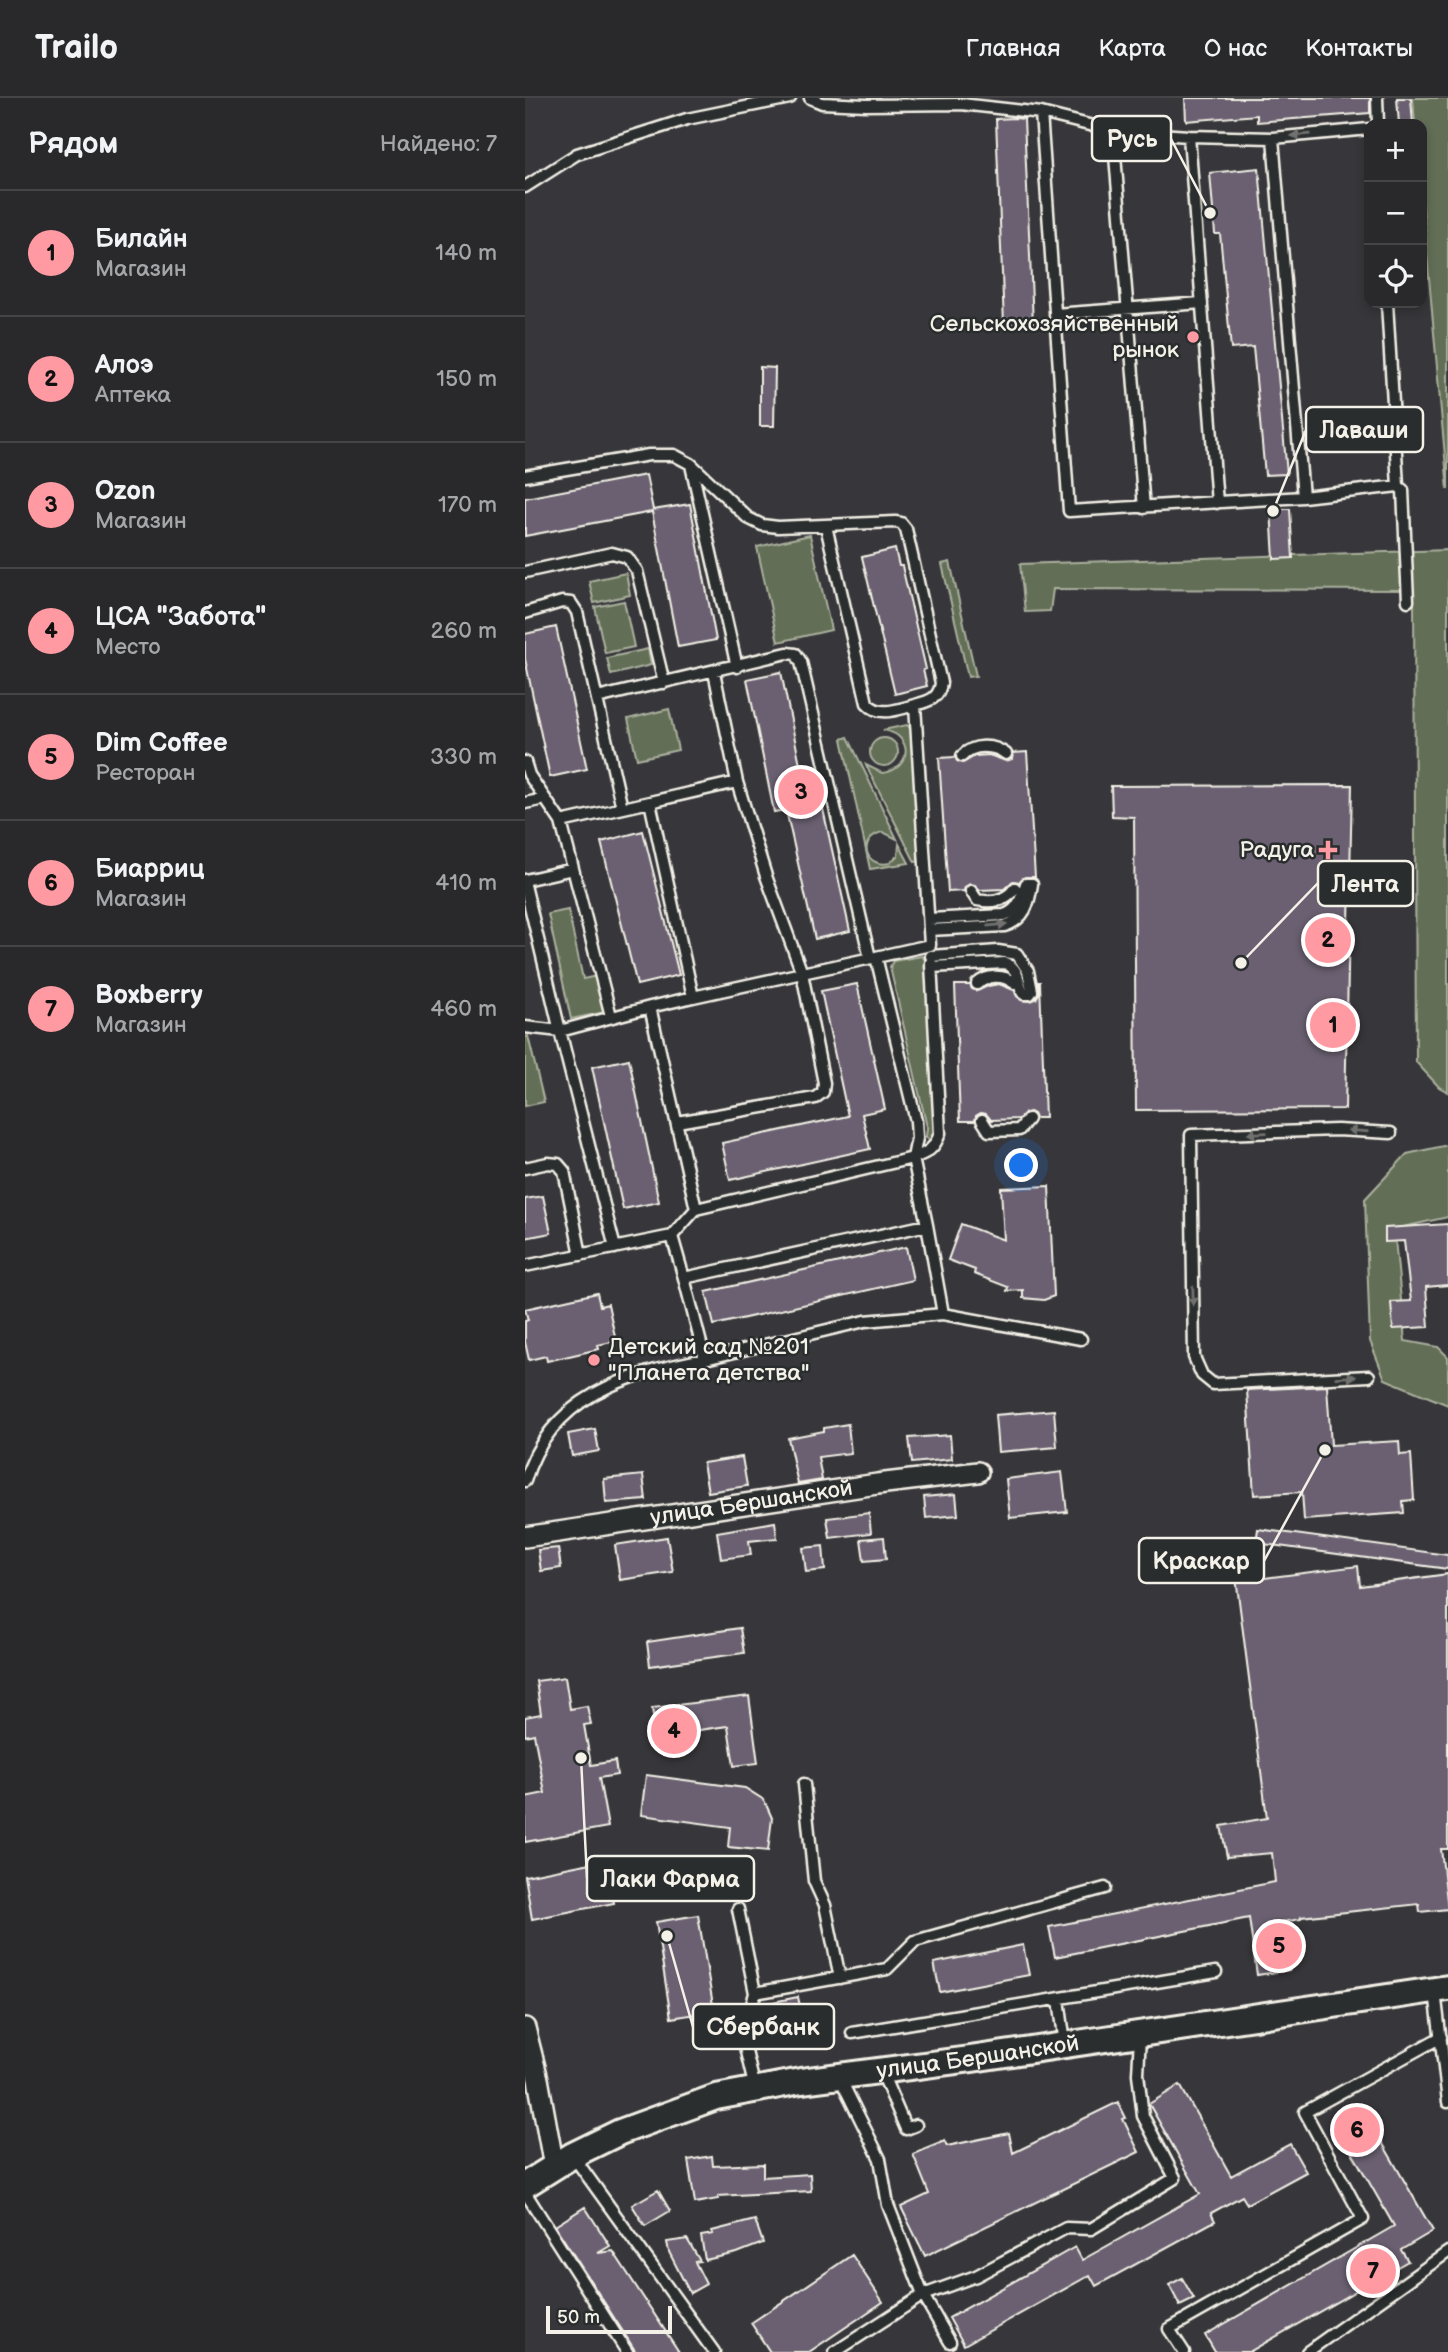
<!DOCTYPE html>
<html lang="ru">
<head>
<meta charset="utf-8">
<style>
	:root { --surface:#29292c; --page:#353538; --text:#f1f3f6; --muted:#a5a6a9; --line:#454548; --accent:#ff9aa2 }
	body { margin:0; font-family:"Balsamiq Sans",sans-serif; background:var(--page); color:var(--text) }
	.controls { position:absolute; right:21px; top:21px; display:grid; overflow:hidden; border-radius:14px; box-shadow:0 4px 10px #0003 }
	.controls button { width:63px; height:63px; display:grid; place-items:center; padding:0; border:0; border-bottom:2px solid var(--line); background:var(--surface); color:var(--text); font:35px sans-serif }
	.scale { position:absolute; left:21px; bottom:18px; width:126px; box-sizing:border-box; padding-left:7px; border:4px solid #f4f1e8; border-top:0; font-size:19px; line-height:24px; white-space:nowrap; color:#f4f1e8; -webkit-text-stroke:5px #2a2d2e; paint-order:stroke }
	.you { position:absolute; left:497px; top:1068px; width:24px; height:24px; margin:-18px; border:5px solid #fff; border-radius:50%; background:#1a73e8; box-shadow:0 0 0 10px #1a73e833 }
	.badge { display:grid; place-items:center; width:46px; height:46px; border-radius:50%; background:var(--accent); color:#111; font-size:23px; font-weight:700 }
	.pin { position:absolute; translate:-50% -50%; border:4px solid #fff; box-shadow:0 2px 7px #0006 }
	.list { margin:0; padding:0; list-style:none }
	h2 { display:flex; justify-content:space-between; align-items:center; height:91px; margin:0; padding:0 28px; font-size:30px }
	h2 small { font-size:23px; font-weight:400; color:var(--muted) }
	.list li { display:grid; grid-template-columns:46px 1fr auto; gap:21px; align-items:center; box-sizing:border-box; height:126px; padding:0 28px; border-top:2px solid var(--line) }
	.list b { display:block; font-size:26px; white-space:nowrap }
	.list p { margin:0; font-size:23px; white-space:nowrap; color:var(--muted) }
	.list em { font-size:23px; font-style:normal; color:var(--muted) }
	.icon { flex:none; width:38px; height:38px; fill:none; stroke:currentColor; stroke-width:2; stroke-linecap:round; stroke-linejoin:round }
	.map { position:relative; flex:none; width:923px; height:2254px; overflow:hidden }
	header { display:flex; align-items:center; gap:42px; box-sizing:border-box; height:98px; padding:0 35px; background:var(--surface); border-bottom:2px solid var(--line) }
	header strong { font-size:33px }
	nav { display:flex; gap:38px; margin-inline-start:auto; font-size:24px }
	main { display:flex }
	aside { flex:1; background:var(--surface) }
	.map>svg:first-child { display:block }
	.green { fill:#626e55; stroke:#abb09e; stroke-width:2 }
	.building { fill:#6a6171; stroke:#f4f1e8; stroke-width:2 }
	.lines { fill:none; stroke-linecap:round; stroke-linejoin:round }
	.service-casing { stroke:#f4f1e8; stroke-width:15 }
	.minor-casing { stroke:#f4f1e8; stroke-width:24 }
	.tertiary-casing { stroke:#f4f1e8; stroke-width:30 }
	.service { stroke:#2a2d2e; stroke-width:10 }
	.minor { stroke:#2a2d2e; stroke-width:19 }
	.tertiary { stroke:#2a2d2e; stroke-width:24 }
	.oneway { fill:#71726f }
	.poi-dot { fill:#ff9aa2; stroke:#2a2d2e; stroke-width:2.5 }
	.labels { text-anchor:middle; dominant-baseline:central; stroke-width:5; stroke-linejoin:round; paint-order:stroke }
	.poi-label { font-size:23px; fill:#f4f1e8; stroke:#2a2d2e; text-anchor:end }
	.street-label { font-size:23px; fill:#f4f1e8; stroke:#2a2d2e }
	.leader { fill:none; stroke:#f4f1e8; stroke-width:2.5 }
	.callout-dot { fill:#f4f1e8; stroke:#2a2d2e; stroke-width:2.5 }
	.callout { fill:#2a2d2e; stroke:#f4f1e8; stroke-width:2.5 }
	.callout-label { font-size:24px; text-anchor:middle; font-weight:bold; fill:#f4f1e8 }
</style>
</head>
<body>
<header>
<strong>Trailo</strong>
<nav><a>Главная</a><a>Карта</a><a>О нас</a><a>Контакты</a></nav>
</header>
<main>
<aside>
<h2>Рядом<small>Найдено: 7</small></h2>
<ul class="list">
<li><span class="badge">1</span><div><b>Билайн</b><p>Магазин</p></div><em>140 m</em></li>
<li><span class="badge">2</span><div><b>Алоэ</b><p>Аптека</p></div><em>150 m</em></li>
<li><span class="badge">3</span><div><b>Ozon</b><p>Магазин</p></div><em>170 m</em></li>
<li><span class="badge">4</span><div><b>ЦСА &quot;Забота&quot;</b><p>Место</p></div><em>260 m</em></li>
<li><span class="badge">5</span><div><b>Dim Coffee</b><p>Ресторан</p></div><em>330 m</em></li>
<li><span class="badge">6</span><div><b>Биарриц</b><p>Магазин</p></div><em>410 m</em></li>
<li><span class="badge">7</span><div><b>Boxberry</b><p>Магазин</p></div><em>460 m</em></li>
</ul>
</aside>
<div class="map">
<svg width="923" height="2254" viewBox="0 0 923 2254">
	<rect width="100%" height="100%" fill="#37373b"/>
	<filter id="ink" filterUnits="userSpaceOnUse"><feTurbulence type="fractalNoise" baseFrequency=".0143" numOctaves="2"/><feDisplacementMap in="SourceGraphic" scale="14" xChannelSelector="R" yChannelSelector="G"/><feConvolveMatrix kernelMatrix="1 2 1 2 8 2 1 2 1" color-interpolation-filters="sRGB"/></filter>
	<g filter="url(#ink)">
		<path class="green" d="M888,0H923V392L897,101V26H890Z
			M285,437L306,532L253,544L232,449Z
			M923,452V994L914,989L891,964L889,492L528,491L525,513L500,514L495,466Z
			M425,464L451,578L443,579L417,466Z
			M101,475L105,497L69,505L64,483Z
			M99,503L109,549L80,555L70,509Z
			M123,551L126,567L86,577L82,560Z
			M144,611L153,652L112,661L103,621Z
			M382,627L386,631L394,763L390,764L341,667L357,675C376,674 390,653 373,638C368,634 362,633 358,632Z
			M323,639L372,741L358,734C332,739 339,771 365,765L373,757L374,746L384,765L345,771L317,641Z
			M345 654a14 14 0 1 1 28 0a14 14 0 1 1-28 0Z
			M43,812L58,881L72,878L80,914L46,921L23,816Z
			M397,858L400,862L411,1023V1039L406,1044L401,1039L402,1029L365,869L368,863Z
			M3,938L19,1004L0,1008V939Z
			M923,1047V1119L869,1131L880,1243L913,1249L923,1259V1307L860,1281L845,1243L840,1101L882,1056Z"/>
		<path class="building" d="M660,0H845V15L732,24V17L661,23Z
			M872,0H886L888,26H874Z
			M490,20L499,21L508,226L479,227L471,21Z
			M734,70L762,376L740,377L728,249L706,251L695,136H690L685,75Z
			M235,269L250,270L249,328H235Z
			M121,377L128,412L165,406L191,542L153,549L127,414L0,438V400Z
			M746,411H765L768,460L749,461Z
			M370,451L374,468H377L387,511L401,571L398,572L402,588L370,596L337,459Z
			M31,529L62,671L25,679L0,561V536Z
			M256,574L283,705L296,702L325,833L290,841L261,712L249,714L222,581Z
			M502,654L510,779H500L494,784L488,783L479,791L454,792L450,787L445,786L440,789L439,793L423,794L414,660L430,659L432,663L438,665L450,658L464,657L481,663L487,661L488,655Z
			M827,687L820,1011L611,1012L609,719L587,718L586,688Z
			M118,733L154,877L112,887L76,744Z
			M513,884H515L520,1020H510L508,1016L504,1014L493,1021L466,1022L461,1016L456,1015L451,1018L450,1023H435L430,887H445L447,891L452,893L463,888L474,886L489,892L496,902L505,903L511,901L514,895Z
			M332,886L360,1011L337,1016L345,1051L205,1082L197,1045L323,1018L296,893Z
			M104,961L134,1104L98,1111L67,969Z
			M524,1088L529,1198L519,1202L498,1200V1192L482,1193L483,1189L449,1176L450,1172L423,1162L436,1126L479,1142L476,1090Z
			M18,1098L26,1135L0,1140V1101Z
			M923,1126V1187L901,1189L904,1229L868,1231L866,1204L886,1203L879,1143L860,1144V1130Z
			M381,1149L388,1182L189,1227L181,1194Z
			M72,1195L75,1208L83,1206L91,1243L73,1247L74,1251L44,1258L22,1263L21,1258L4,1262L0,1244V1223L3,1222L0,1211Z
			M802,1288L806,1347L874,1343L875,1357L886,1356L889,1402L878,1403L879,1415L779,1422L777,1394L729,1397L722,1292Z
			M529,1312L532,1349L473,1354L470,1317Z
			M323,1326L326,1355L293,1359L297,1382L273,1386L263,1340L299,1333V1330Z
			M70,1331L74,1353L47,1358L43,1336Z
			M425,1337L427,1361L387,1365L384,1340Z
			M217,1359L222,1388L183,1394L178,1365Z
			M537,1374L542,1414L485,1420L481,1381Z
			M118,1377L121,1402L81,1405L79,1381Z
			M431,1396L433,1417L401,1420L399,1399Z
			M344,1415L346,1435L305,1440L302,1420Z
			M250,1424L252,1440L224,1443L226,1457L196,1461L192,1434Z
			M733,1431L923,1457V1471L731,1445Z
			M142,1439L148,1474L95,1482L90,1447Z
			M359,1439L361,1461L339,1463L336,1441Z
			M298,1448L300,1472L281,1474L278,1450Z
			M33,1450L36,1470L16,1473L13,1452Z
			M730,1462L732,1481L833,1468L835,1488L923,1476V1751H916L923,1811L895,1814L894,1806L776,1819V1821L757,1824L765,1872L732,1877L724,1820L530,1859L524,1829L750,1784L747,1755L702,1759L696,1728L742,1720L709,1464Z
			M215,1530L219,1555L125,1568L122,1544Z
			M40,1579L45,1611L62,1608L66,1626L59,1627L66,1667L90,1663L92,1677L74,1680L83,1729L0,1744V1699L20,1695L9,1636L0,1638V1619L16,1616L11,1583Z
			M224,1598L233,1665L209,1668L203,1628L131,1638L127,1610Z
			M121,1677L220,1690L239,1702L247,1720L243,1753L203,1749L205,1729L116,1717Z
			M81,1762L89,1805L7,1821L0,1778Z
			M173,1817L189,1913L146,1920L131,1824Z
			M498,1847L504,1877L415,1894L409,1865Z
			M273,1899L279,1927L248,1933L243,1905Z
			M655,1987L706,2078L765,2046L781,2074L722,2106L717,2098L686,2115L690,2123L571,2188L565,2177L439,2247L424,2220L550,2149L557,2162L675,2096L624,2006Z
			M593,2004L601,2020L598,2021L614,2054L400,2158L376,2109L404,2096L388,2056L420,2043L422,2048L484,2035L488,2055Z
			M843,2020L908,2133L876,2152L883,2163L724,2254H690L680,2237L869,2128L816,2035Z
			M187,2058L188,2068L238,2066V2079L285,2076L286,2093L193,2098V2101L170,2105L163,2062Z
			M133,2092L145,2113L120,2128L107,2107Z
			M60,2109L85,2148L73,2155L88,2153L154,2254H111L30,2128Z
			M230,2122L238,2145L212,2155L180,2162L176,2138L188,2136L187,2133Z
			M162,2141L175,2163L170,2164L181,2186L165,2195L144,2154L142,2144Z
			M327,2157L358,2204L284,2254H245L226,2225Z
			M657,2180L669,2201L655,2208L644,2187Z"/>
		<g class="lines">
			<g class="service-casing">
				<path id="service" d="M285,0L297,5L341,7L436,6L516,15L588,33L664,38L748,40L844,31
					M852,0L853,26
					M516,15L544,413L778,399L873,388
					M588,33L619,410
					M664,38L692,405
					M748,40L778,399
					M0,89L52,56L162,21L265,0
					M862,205L873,388L878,392L883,503
					M530,216L677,205
					M166,367L212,569
					M0,378L124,357H149L166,366L223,420L237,427L253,429L370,424L376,425L381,431L416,585C414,601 404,603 390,607L405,847L351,859
					M301,428L342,605C355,620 373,611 390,607
					M0,474L87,455L102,459L112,473L139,585
					M0,515L37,504L46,505L52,514L97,710
					M72,600L262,555L271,556L276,564L345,860
					M437,658C448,646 468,646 481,656
					M0,664L4,677L36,724
					M125,704L212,684
					M0,705L20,701
					M0,782L48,771
					M0,787L35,933L0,929
					M446,793L452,802C467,805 481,803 490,790
					M404,821L479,817C494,812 496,800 501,786H507C504,806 500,821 480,828L404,832
					M406,858L473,853L492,856L503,873L507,893L505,896H500L497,894C493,881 493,870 480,865L406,869
					M452,886C462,877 478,876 489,885
					M168,899L277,875L241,778L212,684L189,574
					M86,918L36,724L125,704L168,899L125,909
					M457,1022L464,1033L494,1032L503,1021
					M152,1024L290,1000L298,994L299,985L277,875L351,859L391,1023L392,1040L388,1060
					M388,1060C403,1055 410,1050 415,1035L406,865
					M0,1070L23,1065L33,1066L39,1073L56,1157
					M147,1138L159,1180L402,1127L418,1216L340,1223L180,1261L159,1180
					M90,1150L35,933L125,909L171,1111
					M0,1168L147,1138L171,1111L388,1060L402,1127
					M418,1216L556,1241
					M844,1278L688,1286L677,1277L669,1259L666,1037L812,1032L866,1035
					M0,1383C25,1298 101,1276 180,1261
					M279,1686L289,1783L300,1807L315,1880
					M213,1811L230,1895
					M910,1893L923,2004
					M534,1901L540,1946
					M327,1935L691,1874
					M357,1975L381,2031L391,2027
					M314,1978L355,2061L363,2107L398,2197L451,2178L541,2130L566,2131L650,2080L618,2018L613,1976L615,1938
					M230,1991L218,1941L230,1895L362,1871L390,1843L580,1790
					M48,2058L189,2254
					M0,2094L102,2254
					M310,2254L398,2197L425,2244
					M659,2254L644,2231L838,2121L780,2014L916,1939
					M782,2254L923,2154"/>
			</g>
			<g class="minor-casing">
				<g id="minor">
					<path id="s1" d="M0,1439L352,1386L453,1374"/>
					<path d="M0,1930L13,1981L29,2069"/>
				</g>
			</g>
			<g class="tertiary-casing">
				<g id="tertiary">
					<path id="s2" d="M0,2087L48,2057L95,2034L191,1999L276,1983L446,1961L923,1890"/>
				</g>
			</g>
			<use href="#service" class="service"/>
			<use href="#minor" class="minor"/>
			<use href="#tertiary" class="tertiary"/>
		</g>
		<defs><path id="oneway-solid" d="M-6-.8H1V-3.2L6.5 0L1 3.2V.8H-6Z" transform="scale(1.75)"/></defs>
		<g class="oneway">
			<use href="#oneway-solid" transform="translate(776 37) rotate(175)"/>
			<use href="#oneway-solid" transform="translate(472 827) rotate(-6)"/>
			<use href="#oneway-solid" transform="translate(833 1033) rotate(-176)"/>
			<use href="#oneway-solid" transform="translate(732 1035) rotate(178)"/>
			<use href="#oneway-solid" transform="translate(668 1198) rotate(89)"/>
			<use href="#oneway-solid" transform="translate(821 1279) rotate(-3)"/>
		</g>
	</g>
	<g class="poi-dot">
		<circle cx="668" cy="239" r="7"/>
		<path d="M799.5 741.5h7v7h7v7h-7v7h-7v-7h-7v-7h7z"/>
		<circle cx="69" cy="1262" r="7"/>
	</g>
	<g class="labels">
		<g class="poi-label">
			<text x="654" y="226">Сельскохозяйственный<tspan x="654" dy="26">рынок</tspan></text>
			<text x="789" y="752">Радуга</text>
			<text x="83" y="1249" text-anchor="start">Детский сад №201<tspan x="83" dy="26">"Планета детства"</tspan></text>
		</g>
		<g class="street-label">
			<text stroke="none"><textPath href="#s1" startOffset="229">улица Бершанской</textPath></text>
			<text stroke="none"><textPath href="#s2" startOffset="476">улица Бершанской</textPath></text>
		</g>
	</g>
	<path class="leader" d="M685 115L646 41M748 413L781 332M716 865L793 785M800 1352L739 1463M56 1660L62 1780M142 1838L168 1929"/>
	<g class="callout-dot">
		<circle cx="685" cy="115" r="7"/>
		<circle cx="748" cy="413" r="7"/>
		<circle cx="716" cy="865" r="7"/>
		<circle cx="800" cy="1352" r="7"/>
		<circle cx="56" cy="1660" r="7"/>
		<circle cx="142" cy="1838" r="7"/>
	</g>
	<g class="callout">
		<rect x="567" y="18" width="79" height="45" rx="7"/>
		<rect x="781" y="309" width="117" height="45" rx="7"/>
		<rect x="793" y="763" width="95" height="45" rx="7"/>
		<rect x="614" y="1440" width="125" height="45" rx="7"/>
		<rect x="62" y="1758" width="167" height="45" rx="7"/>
		<rect x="168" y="1906" width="141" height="45" rx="7"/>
	</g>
	<g class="callout-label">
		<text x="607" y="49">Русь</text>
		<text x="839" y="340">Лаваши</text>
		<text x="840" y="794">Лента</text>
		<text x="676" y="1471">Краскар</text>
		<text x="145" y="1789">Лаки Фарма</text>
		<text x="238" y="1937">Сбербанк</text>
	</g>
</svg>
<div class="controls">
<button>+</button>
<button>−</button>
<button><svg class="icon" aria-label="locate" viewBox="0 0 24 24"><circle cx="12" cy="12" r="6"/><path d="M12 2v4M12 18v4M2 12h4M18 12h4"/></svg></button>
</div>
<div class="scale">50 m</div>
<div class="you"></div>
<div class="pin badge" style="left:808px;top:927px">1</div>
<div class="pin badge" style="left:803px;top:842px">2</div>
<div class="pin badge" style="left:276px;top:694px">3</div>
<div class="pin badge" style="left:149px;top:1633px">4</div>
<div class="pin badge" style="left:754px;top:1848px">5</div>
<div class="pin badge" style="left:832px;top:2032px">6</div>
<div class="pin badge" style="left:848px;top:2173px">7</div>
</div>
</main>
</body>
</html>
